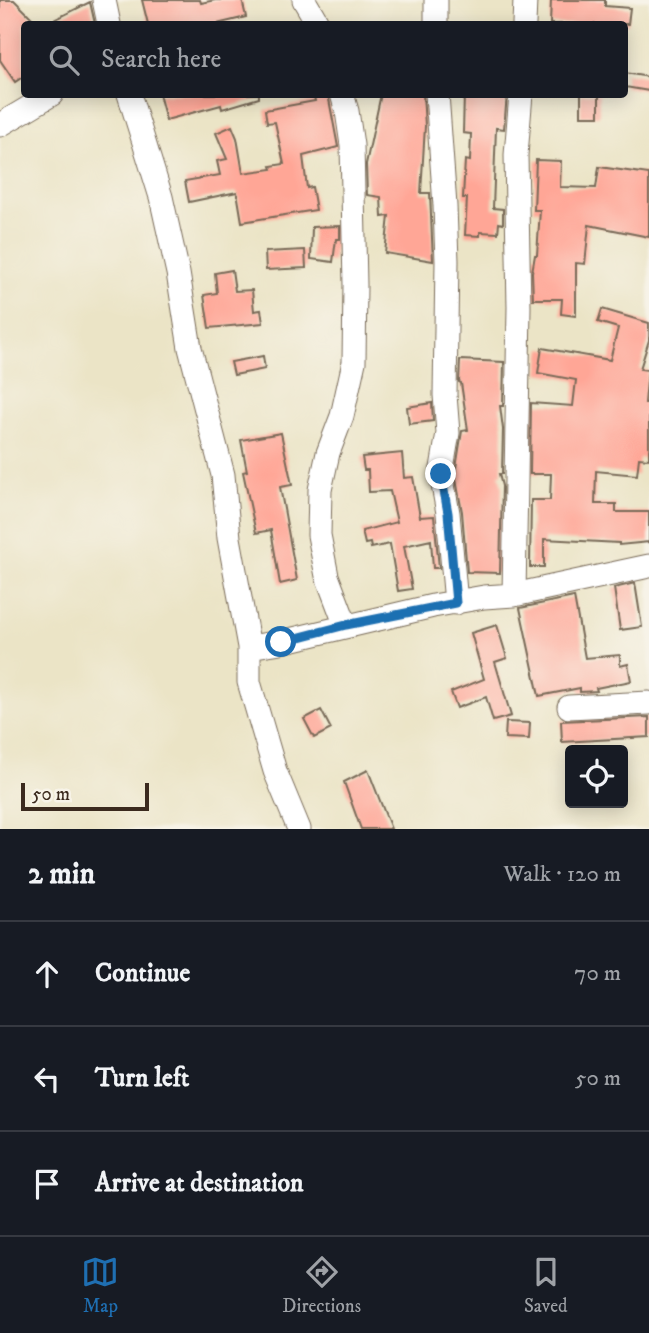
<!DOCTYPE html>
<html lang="en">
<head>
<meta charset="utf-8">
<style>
	:root { --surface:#171b24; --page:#20242c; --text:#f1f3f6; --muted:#9ea1a6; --line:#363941; --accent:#1f6fb2 }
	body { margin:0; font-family:"IM FELL DW Pica",serif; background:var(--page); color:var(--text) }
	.controls { position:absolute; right:21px; bottom:21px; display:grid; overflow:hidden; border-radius:7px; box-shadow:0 4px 18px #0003 }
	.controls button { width:63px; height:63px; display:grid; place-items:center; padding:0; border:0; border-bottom:2px solid var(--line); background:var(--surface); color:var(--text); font:35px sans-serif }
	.scale { position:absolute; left:21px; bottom:18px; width:128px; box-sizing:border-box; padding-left:7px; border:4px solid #3b2a1e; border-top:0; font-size:19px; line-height:24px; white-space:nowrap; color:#3b2a1e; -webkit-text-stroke:5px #f7f3e8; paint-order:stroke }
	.stop { position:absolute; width:21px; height:21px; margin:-16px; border:5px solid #1f6fb2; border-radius:50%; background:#fff }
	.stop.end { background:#1f6fb2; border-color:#fff; box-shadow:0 2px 7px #0008 }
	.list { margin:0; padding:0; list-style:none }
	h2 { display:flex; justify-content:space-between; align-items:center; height:91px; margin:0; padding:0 28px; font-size:30px }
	h2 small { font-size:23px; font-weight:400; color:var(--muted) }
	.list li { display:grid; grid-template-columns:46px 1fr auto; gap:21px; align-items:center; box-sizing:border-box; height:105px; padding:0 28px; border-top:2px solid var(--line) }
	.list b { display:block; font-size:26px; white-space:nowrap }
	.list em { font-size:23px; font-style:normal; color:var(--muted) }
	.icon { flex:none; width:38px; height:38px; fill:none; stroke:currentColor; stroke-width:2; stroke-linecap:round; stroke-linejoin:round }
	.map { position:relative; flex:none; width:649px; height:829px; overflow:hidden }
	.search { position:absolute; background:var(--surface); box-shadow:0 4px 18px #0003; left:21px; right:21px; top:21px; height:77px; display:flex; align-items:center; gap:18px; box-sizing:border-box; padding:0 24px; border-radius:7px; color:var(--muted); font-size:26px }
	.sheet { height:406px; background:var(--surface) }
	nav { display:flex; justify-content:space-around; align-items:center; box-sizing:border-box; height:98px; border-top:2px solid var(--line); background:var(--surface); font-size:19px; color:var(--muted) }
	nav a { display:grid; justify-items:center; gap:4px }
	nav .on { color:var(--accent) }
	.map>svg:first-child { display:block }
	.building { fill:#ffa696 }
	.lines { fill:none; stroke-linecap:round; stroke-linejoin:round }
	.minor-casing { stroke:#796b59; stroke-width:25 }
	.minor { stroke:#fff; stroke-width:23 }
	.route { stroke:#1f6fb2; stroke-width:9 }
</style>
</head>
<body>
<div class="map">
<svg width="649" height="829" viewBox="0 0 649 829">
	<rect width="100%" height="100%" fill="#f7f3e8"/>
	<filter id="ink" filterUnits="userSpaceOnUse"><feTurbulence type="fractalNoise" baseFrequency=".0143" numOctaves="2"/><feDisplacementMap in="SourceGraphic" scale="14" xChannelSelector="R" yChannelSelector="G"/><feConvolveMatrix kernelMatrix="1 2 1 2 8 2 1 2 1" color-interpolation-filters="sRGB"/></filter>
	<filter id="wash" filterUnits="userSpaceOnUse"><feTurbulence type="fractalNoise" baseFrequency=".00686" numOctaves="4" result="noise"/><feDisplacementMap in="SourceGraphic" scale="28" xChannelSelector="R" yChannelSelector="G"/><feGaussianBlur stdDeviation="1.57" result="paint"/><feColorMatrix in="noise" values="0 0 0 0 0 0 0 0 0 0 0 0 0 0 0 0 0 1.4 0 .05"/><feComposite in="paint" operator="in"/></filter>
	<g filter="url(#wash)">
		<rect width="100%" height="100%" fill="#ebe4c6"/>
		<g id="blocks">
			<path class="building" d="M0,0H14L38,24H24V76L15,82L0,60Z
				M142,0H200L201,3L215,0H242L246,17L217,24H148Z
				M551,0H605V6L630,8L628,24H550Z
				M90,2L95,24H46Z
				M625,73L649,77V91L625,87Z
				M159,94H259V98L222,109L221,105L166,120Z
				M328,94L338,147L303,156L307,188L312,187L316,210L242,222L237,192L189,202L185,181L220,175L217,161L227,159L216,133L232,126L237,138L243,173L272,169L271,166L284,164L275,122L267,123L265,110L315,101L314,96Z
				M381,94H423L425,126L421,193H430L433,261L385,253L389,216L382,217L381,197L367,195L366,164Z
				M464,94H507L504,129L496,128L493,208L503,209V224L499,223L498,233L480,232V236L465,235L467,198H463L465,160L470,161L471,134L463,133Z
				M581,94H599V116H581Z
				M536,160L561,161L560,187L596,188L599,167L649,174V237L589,225L585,264L576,263V316L561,314L562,299H533L532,272L535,255H537L540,210H534Z
				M340,226V239H336L333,262L311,259L312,227Z
				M305,250L306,268L266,270L265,252Z
				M232,270L235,291L252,290L254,311L261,310L263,323L209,328L204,295L217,293L215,273Z
				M602,309L649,323V340L640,369L648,370L645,403H649V459L639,458L637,475L596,471L595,504H616V512H649V542L619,545V543L544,539V567H530L531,500H550L551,474H530L531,403L573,406L576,380L538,373L542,348L610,360L618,328L598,322Z
				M263,356L265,369L234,375L231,362Z
				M460,360L504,362L503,406H500L503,429L502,474H499L502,486L500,573L467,572L462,512L455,474L462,431L468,430L461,383L459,382Z
				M432,403L433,421L409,424L407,407Z
				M281,433L292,485L280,487L297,580L280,584L271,530L256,533L243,472L247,471L241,440Z
				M402,453L404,478L413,477L420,517L434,516L439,568H433L431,540L404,546L412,589L398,591L390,544L371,548L370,543L365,544L362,531L397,522L390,491L369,492L368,470H364L362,457Z
				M635,583L642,627L620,630L614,588Z
				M574,597L585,658L620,655V666L628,664L631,681L596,688L597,691L580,692V688L539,696L520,608Z
				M497,625L507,658L495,662L511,716L493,721L486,697L457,708L451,692L484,679L471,633Z
				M321,710L331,729L314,738L304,719Z
				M649,717V737L562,742L561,721Z
				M506,722L530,723L529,739L505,738Z
				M368,770L391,829H361L344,782Z"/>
		</g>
	</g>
	<g filter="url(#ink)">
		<use href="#blocks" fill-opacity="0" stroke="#796b59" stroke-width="2"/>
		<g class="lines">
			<g class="minor-casing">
				<path id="minor" d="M104,0L109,24
					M304,0L318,24
					M436,24V0
					M524,24L525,0
					M129,94L161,197L178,273L190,348L223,475L229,538L249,647V682L275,771L299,829
					M342,94L347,111L352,145L355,285L354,362L342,416L328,453L320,490L319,535L327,576L346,626
					M437,94L445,206L447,261L445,395L448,433L441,474L448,513L456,603
					M0,125L52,94
					M514,595L519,307L516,155L521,94
					M249,647L281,642L433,606L484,597L514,595L649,566
					M569,707L649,703"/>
			</g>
			<use href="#minor" class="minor"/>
		</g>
	</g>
	<g class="lines" filter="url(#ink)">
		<path class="route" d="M281,642L346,625L456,603L448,513L441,474"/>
	</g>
</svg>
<div class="controls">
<button><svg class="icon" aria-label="locate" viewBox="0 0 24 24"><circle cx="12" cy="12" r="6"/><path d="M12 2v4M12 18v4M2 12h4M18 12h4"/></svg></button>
</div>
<div class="scale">50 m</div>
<div class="stop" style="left:281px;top:642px"></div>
<div class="stop end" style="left:441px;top:474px"></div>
<div class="search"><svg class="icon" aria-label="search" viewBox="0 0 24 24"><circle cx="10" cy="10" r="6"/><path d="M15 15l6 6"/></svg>Search here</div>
</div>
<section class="sheet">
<h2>2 min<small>Walk · 120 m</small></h2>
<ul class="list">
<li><svg class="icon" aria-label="ahead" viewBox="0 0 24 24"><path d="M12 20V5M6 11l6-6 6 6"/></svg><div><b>Continue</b></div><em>70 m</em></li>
<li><svg class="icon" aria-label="left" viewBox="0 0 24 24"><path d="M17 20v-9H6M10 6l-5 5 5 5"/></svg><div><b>Turn left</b></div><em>50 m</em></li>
<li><svg class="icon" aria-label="arrive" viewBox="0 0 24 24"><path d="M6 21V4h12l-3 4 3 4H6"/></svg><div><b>Arrive at destination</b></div></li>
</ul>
</section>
<nav>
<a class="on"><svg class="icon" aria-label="map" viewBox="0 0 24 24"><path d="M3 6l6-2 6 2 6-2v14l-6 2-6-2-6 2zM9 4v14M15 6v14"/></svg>Map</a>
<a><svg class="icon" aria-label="directions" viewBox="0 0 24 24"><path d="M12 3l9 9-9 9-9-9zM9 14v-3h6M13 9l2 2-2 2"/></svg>Directions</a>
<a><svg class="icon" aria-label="saved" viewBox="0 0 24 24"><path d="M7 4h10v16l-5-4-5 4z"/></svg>Saved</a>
</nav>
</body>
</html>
